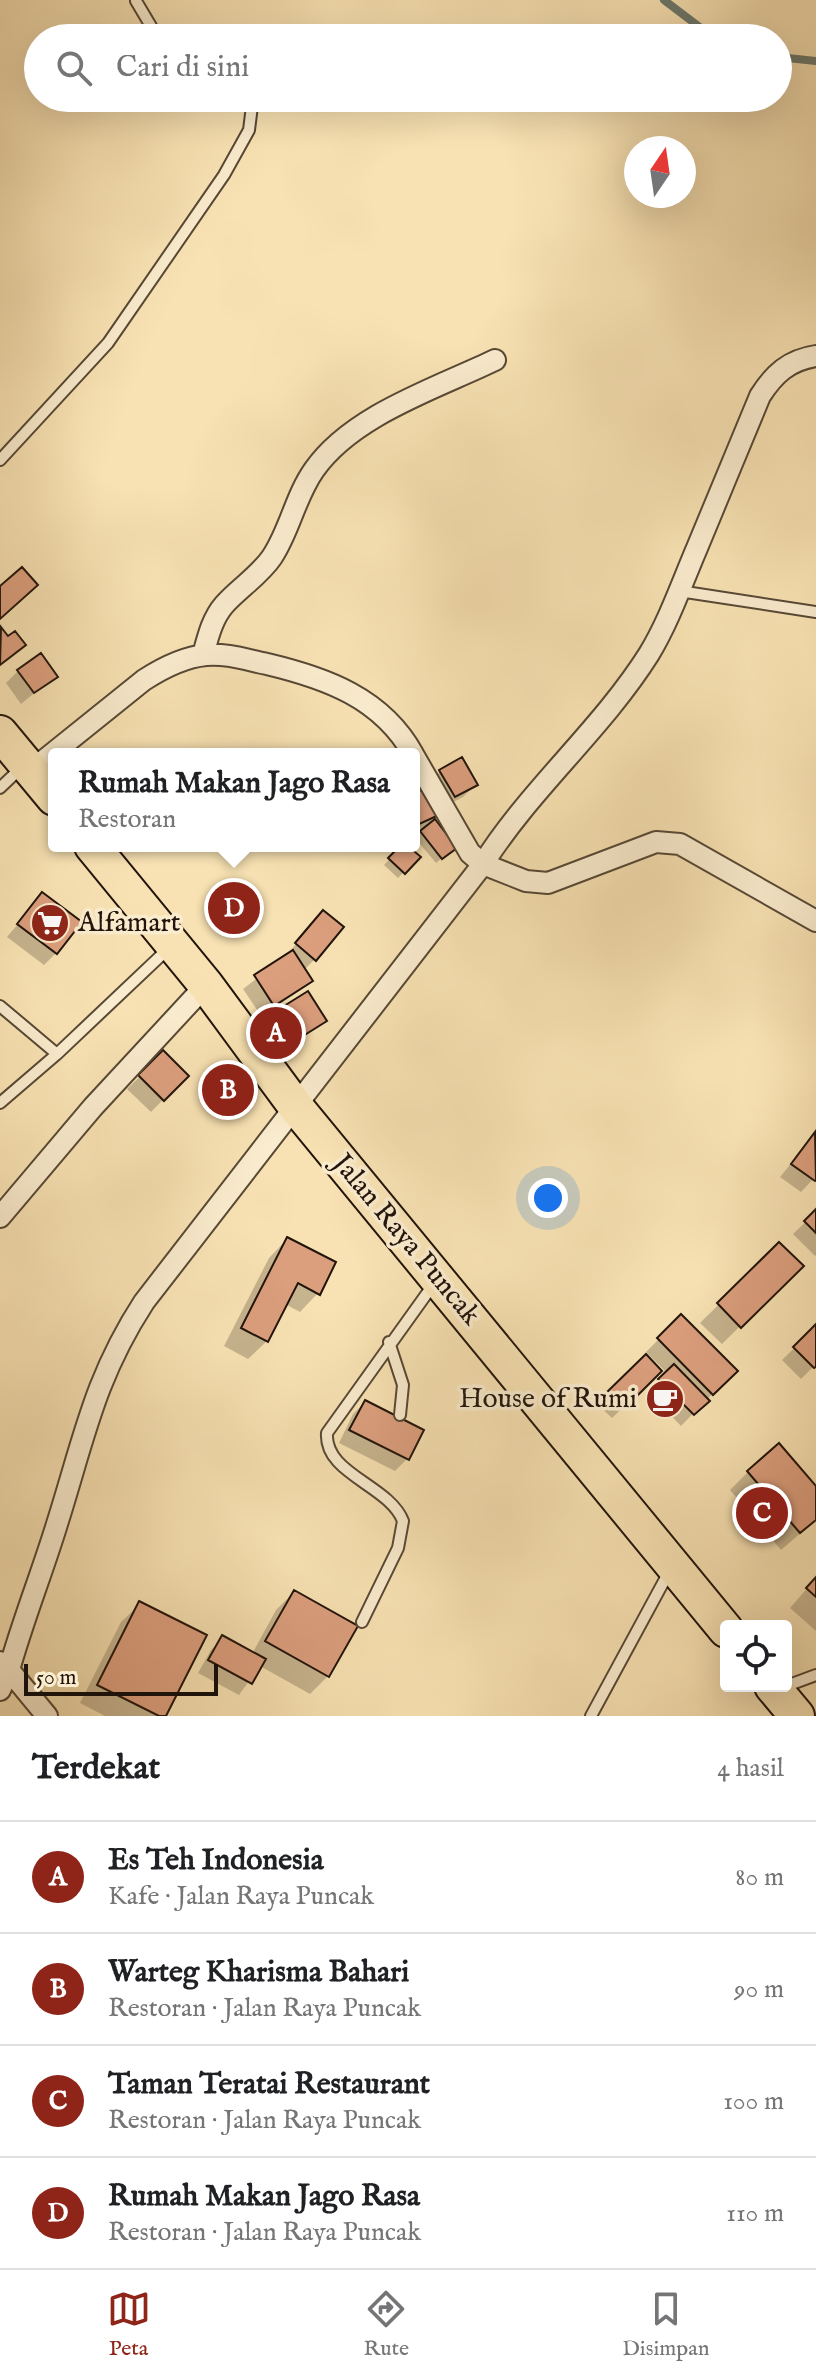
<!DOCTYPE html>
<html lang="id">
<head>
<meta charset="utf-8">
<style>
	:root { --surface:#fff; --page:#f2f2f2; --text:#202124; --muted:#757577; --line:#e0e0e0; --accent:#8f2418 }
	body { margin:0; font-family:"IM FELL English",serif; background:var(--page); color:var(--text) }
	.controls { position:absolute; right:24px; bottom:24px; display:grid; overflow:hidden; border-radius:8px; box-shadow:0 8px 32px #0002 }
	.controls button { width:72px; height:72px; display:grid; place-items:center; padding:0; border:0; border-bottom:2px solid var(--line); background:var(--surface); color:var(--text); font:40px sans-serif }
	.compass { position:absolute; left:624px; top:136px; width:72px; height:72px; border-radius:50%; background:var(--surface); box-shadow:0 8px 32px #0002; rotate:13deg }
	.scale { position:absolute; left:24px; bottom:20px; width:194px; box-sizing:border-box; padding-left:8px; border:4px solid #21140b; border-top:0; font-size:22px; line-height:28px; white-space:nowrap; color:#21140b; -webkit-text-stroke:6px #faecce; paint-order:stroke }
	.you { position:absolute; left:548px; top:1198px; width:28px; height:28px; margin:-20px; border:6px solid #fff; border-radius:50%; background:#1a73e8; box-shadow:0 0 0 12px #1a73e833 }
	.badge { display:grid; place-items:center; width:52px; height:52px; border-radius:50%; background:var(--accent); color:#fff; font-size:26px; font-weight:700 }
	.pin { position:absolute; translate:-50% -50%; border:4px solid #fff; box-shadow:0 2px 8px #0006 }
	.popup { position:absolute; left:48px; top:748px; width:372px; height:104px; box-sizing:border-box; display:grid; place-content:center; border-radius:8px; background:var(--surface); filter:drop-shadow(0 2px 6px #0005); font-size:26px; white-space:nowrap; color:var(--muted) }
	.popup b { font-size:30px; color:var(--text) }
	.popup::after { content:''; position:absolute; left:50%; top:100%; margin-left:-16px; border:16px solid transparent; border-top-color:var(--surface) }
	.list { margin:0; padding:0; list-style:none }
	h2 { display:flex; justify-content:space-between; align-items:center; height:104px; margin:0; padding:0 32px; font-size:34px }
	h2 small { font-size:26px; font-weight:400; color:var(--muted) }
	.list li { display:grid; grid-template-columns:52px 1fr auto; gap:24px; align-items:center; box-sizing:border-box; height:112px; padding:0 32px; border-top:2px solid var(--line) }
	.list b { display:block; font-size:30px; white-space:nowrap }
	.list p { margin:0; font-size:26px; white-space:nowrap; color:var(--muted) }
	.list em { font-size:26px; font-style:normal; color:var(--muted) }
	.icon { flex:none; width:44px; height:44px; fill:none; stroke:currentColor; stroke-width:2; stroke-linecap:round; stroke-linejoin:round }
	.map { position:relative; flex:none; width:816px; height:1716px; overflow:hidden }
	.search { position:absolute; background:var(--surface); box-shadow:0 8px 32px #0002; left:24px; right:24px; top:24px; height:88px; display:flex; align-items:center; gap:20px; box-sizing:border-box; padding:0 28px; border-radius:44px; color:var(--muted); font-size:30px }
	.sheet { height:552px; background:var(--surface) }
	nav { display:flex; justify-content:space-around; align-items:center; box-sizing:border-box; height:112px; border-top:2px solid var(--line); background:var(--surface); font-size:22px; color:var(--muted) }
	nav a { display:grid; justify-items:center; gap:4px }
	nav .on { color:var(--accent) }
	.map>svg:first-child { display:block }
	.shadow { fill:#0003 }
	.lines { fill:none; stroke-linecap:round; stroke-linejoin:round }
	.stream { stroke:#6c796f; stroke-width:8 }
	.building { fill:#dc9f7e; stroke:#21140b; stroke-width:2 }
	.service-casing { stroke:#574835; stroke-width:14 }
	.minor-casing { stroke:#574835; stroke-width:24 }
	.trunk-casing { stroke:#21140b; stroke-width:38 }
	.service { stroke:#faecce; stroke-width:10 }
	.minor { stroke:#faecce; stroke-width:20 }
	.trunk { stroke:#f8e2b3; stroke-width:34 }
	.labels { text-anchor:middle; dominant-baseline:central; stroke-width:7; stroke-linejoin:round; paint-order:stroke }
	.poi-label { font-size:28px; fill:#21140b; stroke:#faecce; text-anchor:start }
	.street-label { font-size:28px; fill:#21140b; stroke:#faecce }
</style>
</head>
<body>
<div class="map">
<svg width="816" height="1716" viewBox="0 0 816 1716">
	<rect width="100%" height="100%" fill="#f8e2b3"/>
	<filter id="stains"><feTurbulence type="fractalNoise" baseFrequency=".0025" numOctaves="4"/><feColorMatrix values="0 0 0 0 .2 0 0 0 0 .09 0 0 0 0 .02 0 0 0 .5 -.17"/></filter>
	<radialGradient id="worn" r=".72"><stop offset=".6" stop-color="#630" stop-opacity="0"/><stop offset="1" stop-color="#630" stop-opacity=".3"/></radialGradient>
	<path class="shadow" d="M18,671L55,676L21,704L6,683Z
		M440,771L475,785L463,797L442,808L428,784Z
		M427,789L439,813L432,820L454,848L436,863L415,838L427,826L414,831V795Z
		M402,846L418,857L398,878L384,865Z
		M43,894L56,953L44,965L7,937Z
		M323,912L315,959L303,971L310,981L262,1017L243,989L285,957Z
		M308,993L325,1021L282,1052L265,1024Z
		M164,1053L186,1076L151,1112L127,1089Z
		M815,1134L816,1176L801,1192L780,1177Z
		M816,1212V1255L815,1256L793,1234Z
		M287,1239L318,1293L300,1312L285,1304L267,1341L248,1359L224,1346L269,1258Z
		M779,1245L801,1266L722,1344L700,1323Z
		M681,1317L735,1371L681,1426L648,1392L667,1373L646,1352Z
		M816,1327V1364L801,1379L782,1360Z
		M646,1357L660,1371L612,1418L597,1404Z
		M365,1402L407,1459L395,1471L339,1443L353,1414Z
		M748,1472L816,1489V1520L781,1550L730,1490Z
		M816,1578V1631L790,1608Z
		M294,1592L328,1676L310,1694L260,1666L239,1695L198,1673L211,1650L223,1638L252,1654L276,1610Z
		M140,1604L164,1716H105L80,1703L121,1622Z"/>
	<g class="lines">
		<path class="stream" d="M664,0L714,38
			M778,57L816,61"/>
	</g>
	<path class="building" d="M22,567L38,585L0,619V586Z
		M1,627L8,636L15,631L26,645L0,665Z
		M41,653L58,677L34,693L17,670Z
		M462,757L478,785L455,797L439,770Z
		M428,787L441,814L415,826L414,793Z
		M435,819L457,848L442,859L420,831Z
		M400,846H408L421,857L405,874L388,858Z
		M42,892L82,922L57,954L17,924Z
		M323,910L344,927L316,961L295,943Z
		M293,950L313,981L274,1006L254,975Z
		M308,991L327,1021L295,1041L276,1011Z
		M163,1050L189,1076L164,1101L138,1075Z
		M815,1132L816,1180L815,1181L791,1164Z
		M816,1209V1233L804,1221Z
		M287,1237L336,1262L320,1295L298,1283L268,1342L241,1328Z
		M779,1242L804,1266L741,1328L717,1303Z
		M681,1314L738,1371L713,1395L657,1338Z
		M816,1324V1367L814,1368L793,1347Z
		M646,1354L662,1371L625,1408L608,1391Z
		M674,1364L710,1401L694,1415L658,1379Z
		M365,1400L424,1430L409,1460L349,1430Z
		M779,1443L816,1486V1520L800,1533L747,1471Z
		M816,1577V1597L806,1588Z
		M294,1590L358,1626L329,1677L265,1641Z
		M139,1601L207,1635L166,1716H159L97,1685Z
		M222,1635L266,1659L252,1684L208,1660Z"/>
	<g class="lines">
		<g class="service-casing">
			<path id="service" d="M136,1L158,38
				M0,460L108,343L224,175L249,130L253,98
				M679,591L816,612
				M0,788L22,767
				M0,1006L57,1054L170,947
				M0,1103L57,1054
				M389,1342L403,1385L400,1415
				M362,1622L398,1548L403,1521C389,1485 324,1474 327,1433L433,1285
				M781,1688L816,1675
				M591,1716L670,1570"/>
		</g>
		<g class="minor-casing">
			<path id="minor" d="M203,655C208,637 212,619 224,605C239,588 259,576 272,557C290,530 295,497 314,470C352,415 437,388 495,360
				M414,756L470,853L483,864L526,881L548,883L656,842L680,844L816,921
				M32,770L144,680C161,669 185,657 206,655C226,653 247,660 267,664C326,678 382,698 413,754
				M0,1217L93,1107L206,985
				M0,1662L9,1670L0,1690
				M47,1716L9,1670C23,1620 42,1573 57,1524C84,1439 94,1379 144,1302L483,864C531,788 601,730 649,654C669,621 682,583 697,548C718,497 739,447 760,396C774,374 789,360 816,356"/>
		</g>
		<g class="trunk-casing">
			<path id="trunk" d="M0,733L54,798
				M92,846L206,985L296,1107L726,1630
				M772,1686L797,1716"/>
		</g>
		<use href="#service" class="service"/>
		<use href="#minor" class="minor"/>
		<use href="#trunk" class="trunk"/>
	</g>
	<defs>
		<g id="supermarket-disc" transform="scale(2)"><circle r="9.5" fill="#8f2418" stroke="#faecce"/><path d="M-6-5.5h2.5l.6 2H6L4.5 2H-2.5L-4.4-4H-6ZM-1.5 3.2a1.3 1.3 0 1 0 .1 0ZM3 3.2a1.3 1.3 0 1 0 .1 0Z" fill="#fff"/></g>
		<g id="cafe-disc" transform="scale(2)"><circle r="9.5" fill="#8f2418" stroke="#faecce"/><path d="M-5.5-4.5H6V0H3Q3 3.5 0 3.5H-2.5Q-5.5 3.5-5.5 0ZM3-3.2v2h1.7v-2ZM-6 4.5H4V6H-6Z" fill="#fff"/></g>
	</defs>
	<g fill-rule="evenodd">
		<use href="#supermarket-disc" x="50" y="923"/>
		<use href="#cafe-disc" x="665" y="1399"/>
	</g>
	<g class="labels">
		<g class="poi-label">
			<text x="78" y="923">Alfamart</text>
			<text x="637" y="1399" text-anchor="end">House of Rumi</text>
		</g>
		<g class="street-label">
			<text transform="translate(406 1240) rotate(50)">Jalan Raya Puncak</text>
		</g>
	</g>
	<rect width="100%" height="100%" filter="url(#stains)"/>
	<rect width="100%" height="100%" fill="url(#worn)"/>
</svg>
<div class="controls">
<button><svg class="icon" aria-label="locate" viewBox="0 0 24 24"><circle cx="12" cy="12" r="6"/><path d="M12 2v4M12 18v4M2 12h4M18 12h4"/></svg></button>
</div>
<svg class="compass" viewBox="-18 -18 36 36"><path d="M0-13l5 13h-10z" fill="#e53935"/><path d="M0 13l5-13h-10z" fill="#757577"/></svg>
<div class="scale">50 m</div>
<div class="you"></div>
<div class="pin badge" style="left:276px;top:1033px">A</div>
<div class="pin badge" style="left:228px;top:1090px">B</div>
<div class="pin badge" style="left:762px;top:1513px">C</div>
<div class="pin badge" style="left:234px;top:908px">D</div>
<div class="popup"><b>Rumah Makan Jago Rasa</b>Restoran</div>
<div class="search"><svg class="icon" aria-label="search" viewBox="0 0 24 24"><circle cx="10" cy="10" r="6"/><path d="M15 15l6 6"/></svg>Cari di sini</div>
</div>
<section class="sheet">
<h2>Terdekat<small>4 hasil</small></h2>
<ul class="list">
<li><span class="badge">A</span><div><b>Es Teh Indonesia</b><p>Kafe · Jalan Raya Puncak</p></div><em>80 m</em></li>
<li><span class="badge">B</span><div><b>Warteg Kharisma Bahari</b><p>Restoran · Jalan Raya Puncak</p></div><em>90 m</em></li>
<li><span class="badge">C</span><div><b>Taman Teratai Restaurant</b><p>Restoran · Jalan Raya Puncak</p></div><em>100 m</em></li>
<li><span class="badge">D</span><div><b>Rumah Makan Jago Rasa</b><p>Restoran · Jalan Raya Puncak</p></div><em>110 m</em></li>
</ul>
</section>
<nav>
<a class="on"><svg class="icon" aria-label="map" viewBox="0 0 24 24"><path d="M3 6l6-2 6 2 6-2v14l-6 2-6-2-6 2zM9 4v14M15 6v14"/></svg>Peta</a>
<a><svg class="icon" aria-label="directions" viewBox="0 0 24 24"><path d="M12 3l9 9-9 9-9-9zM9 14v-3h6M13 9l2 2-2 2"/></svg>Rute</a>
<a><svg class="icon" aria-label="saved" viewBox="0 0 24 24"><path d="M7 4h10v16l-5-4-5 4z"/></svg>Disimpan</a>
</nav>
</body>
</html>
